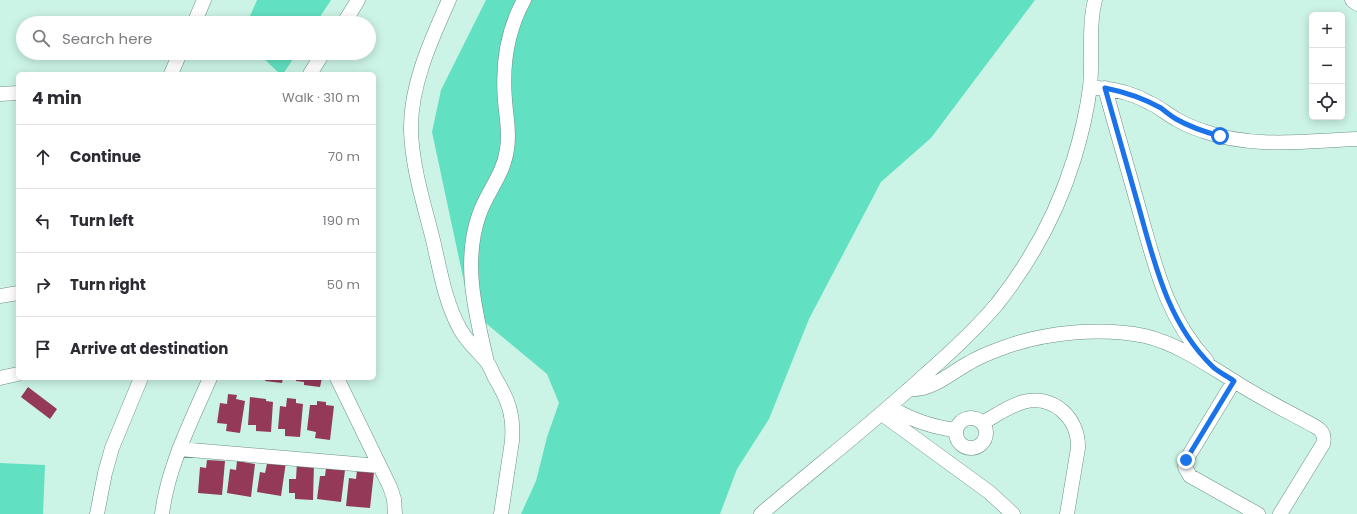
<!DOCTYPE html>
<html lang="en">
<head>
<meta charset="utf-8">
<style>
	:root { --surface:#fff; --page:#f7f7f7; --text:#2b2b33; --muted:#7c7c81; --line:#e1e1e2 }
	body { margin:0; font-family:Poppins,sans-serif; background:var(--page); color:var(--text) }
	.controls { position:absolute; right:12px; top:12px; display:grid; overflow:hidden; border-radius:6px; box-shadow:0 2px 10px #0003 }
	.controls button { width:36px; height:36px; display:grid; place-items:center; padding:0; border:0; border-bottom:1px solid var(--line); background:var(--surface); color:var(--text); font:20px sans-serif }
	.stop { position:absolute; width:12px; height:12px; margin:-9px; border:3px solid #1a73e8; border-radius:50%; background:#fff }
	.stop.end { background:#1a73e8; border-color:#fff; box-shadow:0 1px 4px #0008 }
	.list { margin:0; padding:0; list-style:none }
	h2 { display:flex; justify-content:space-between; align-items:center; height:52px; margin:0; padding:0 16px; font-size:17px }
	h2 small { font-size:13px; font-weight:400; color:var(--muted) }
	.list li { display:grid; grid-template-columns:26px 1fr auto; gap:12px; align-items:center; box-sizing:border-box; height:64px; padding:0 16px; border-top:1px solid var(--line) }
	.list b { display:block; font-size:15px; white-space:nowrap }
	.list em { font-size:13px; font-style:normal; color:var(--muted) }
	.icon { flex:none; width:22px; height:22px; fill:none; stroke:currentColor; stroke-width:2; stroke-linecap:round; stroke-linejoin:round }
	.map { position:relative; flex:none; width:1357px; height:514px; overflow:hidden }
	.search { position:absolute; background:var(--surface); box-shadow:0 2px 10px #0003; left:16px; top:16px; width:360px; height:44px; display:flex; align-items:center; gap:10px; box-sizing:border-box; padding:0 14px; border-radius:22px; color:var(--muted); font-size:15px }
	.panel { position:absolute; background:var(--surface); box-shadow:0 2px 10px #0003; left:16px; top:72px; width:360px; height:308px; border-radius:6px }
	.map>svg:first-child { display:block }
	.green { fill:#61e1c1 }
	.building { fill:#943958 }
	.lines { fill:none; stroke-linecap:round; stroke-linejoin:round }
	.minor-casing { stroke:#6c9186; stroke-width:15 }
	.minor { stroke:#fff; stroke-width:14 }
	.route { stroke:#1a73e8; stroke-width:5 }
</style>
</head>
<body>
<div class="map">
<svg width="1357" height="514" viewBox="0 0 1357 514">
	<rect width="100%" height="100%" fill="#cbf3e6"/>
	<path class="green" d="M257,0H331L316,23H247Z
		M486,0H1035L931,138L881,182L809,319L769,419L737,469L720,514H521L536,481L547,437L559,403L547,374L470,310L432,132L441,90Z
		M258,53H297L283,74H280Z
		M0,463L45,465L43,514H0Z"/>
	<path class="building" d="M266,378H283L282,383L265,381Z
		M296,378H322L320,387L304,385V382L296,381Z
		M28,387L57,409L50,419L21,397Z
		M228,394L237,395L236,399L245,401L240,433L226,431L227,424L217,423L220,403L227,404Z
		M250,397L266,399V401L273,402L271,432L256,431V425H248Z
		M287,398L296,399V403L303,404L300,437L285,436V429H278L280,406L286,407Z
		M317,401L326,402V405L334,406L330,440L315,438L316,432L307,430L310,405H317Z
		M268,459L286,462L281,496L257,492L260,472L265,473Z
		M207,460L225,461L222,495L198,493L200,467L206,468Z
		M237,461L255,464L251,497L227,493L230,469L236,470Z
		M297,462L314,463L313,500L295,499V493H289V479H296Z
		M326,468L345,470L341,502L317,499L320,476H325Z
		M357,470L374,472L370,508L346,506L349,478L356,479Z"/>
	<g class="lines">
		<g class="minor-casing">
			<path id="minor" d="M449,0C431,40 410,86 411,130C412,167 424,204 433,240C440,270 445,302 460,329C467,342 478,351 487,362C490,366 492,371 494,376C508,399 514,414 512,441L501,514
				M1352,0L1357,4
				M194,23L204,0
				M344,23L358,0
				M171,74L180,53
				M310,74L323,53
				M1098,88C1116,89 1134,94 1150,103C1159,107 1167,114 1176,119C1184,124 1194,128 1203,131C1253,149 1306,141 1357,139
				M1105,88C1116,129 1128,169 1139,209C1155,265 1166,317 1207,361
				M0,94L18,93
				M0,296L18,293
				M487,362C476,314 462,264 479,215C487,192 504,174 507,149C510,132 506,116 505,100C502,65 507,31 524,0
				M0,378L18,374
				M337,378L390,487L394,499L395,514
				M1234,381L1186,460L1185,467L1190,476L1258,514
				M909,389C932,391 950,373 969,363C980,356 992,352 1005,347C1047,332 1101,327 1145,336C1178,344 1206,364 1234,381C1260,398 1289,412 1316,427C1323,431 1325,436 1323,444L1280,514
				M890,407C911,420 931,427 956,430
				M882,414L989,492L1013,514
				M956 433a15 15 0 1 1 30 0a15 15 0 1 1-30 0Z
				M982,423C995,416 1009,406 1023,402C1053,394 1079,418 1078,448L1067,514
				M179,449L379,466
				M97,514L105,473L112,448L141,378
				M162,514C168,466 191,422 210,378
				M761,514C816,467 873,423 926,374C951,352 976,329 997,304C1031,261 1058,211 1074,159C1081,136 1087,111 1090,87C1093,58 1088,28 1095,0"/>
		</g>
		<use href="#minor" class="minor"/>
	</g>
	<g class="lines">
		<path class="route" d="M1186,460L1234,381C1227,376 1218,372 1212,366C1168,323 1155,265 1139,208C1128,168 1116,128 1105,88C1125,92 1143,98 1161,108C1166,112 1171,116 1176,119C1190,127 1205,132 1220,136"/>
	</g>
</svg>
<div class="controls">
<button>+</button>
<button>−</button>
<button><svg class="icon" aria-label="locate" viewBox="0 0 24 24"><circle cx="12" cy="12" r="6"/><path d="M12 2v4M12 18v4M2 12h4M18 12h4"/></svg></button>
</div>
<div class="stop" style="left:1220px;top:136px"></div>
<div class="stop end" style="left:1186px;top:460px"></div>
<div class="search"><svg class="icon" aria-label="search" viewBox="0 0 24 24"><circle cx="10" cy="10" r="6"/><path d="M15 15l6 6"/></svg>Search here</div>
<section class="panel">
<h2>4 min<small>Walk · 310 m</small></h2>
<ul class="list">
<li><svg class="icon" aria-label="ahead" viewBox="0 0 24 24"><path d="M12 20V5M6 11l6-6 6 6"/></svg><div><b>Continue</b></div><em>70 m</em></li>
<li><svg class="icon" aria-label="left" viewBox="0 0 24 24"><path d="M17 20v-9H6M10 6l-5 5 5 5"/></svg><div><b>Turn left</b></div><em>190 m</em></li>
<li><svg class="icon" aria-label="right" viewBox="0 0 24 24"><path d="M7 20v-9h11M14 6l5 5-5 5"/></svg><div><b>Turn right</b></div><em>50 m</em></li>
<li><svg class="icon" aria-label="arrive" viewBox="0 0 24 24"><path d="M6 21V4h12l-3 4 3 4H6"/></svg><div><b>Arrive at destination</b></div></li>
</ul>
</section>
</div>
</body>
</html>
